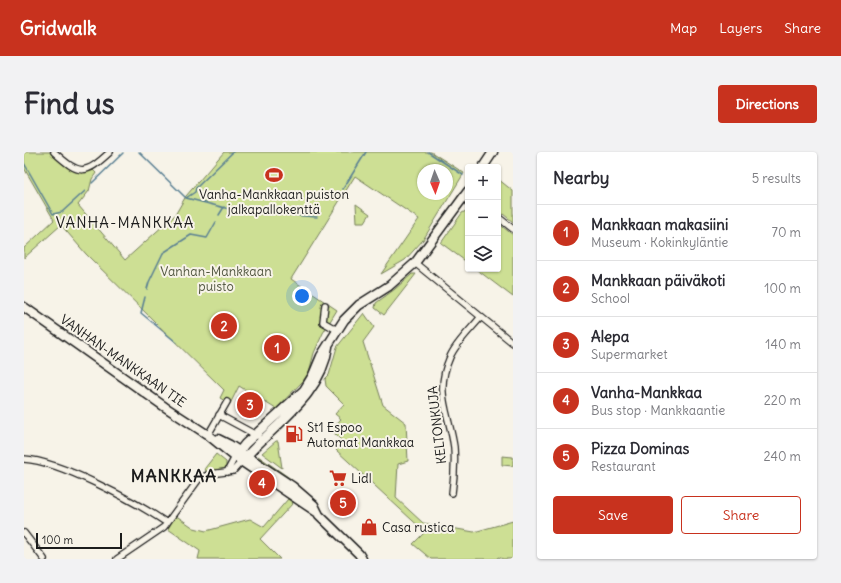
<!DOCTYPE html>
<html lang="en">
<head>
<meta charset="utf-8">
<style>
	:root { --surface:#fff; --page:#f2f2f3; --text:#2b2b33; --muted:#7c7c81; --line:#e1e1e2; --accent:#c8321e }
	body { margin:0; font-family:Delius,sans-serif; background:var(--page); color:var(--text) }
	.controls { position:absolute; right:12px; top:12px; display:grid; overflow:hidden; border-radius:4px; box-shadow:0 1px 3px #0004 }
	.controls button { width:36px; height:36px; display:grid; place-items:center; padding:0; border:0; border-bottom:1px solid var(--line); background:var(--surface); color:var(--text); font:20px sans-serif }
	.compass { position:absolute; left:393px; top:12px; width:36px; height:36px; border-radius:50%; background:var(--surface); box-shadow:0 1px 3px #0004; rotate:178deg }
	.scale { position:absolute; left:12px; bottom:10px; width:86px; box-sizing:border-box; padding-left:4px; border:2px solid #1c1c1c; border-top:0; font-size:11px; line-height:14px; white-space:nowrap; color:#1c1c1c; -webkit-text-stroke:3px #f7f3e8; paint-order:stroke }
	.you { position:absolute; left:278px; top:144px; width:14px; height:14px; margin:-10px; border:3px solid #fff; border-radius:50%; background:#1a73e8; box-shadow:0 0 0 6px #1a73e833 }
	.badge { display:grid; place-items:center; width:26px; height:26px; border-radius:50%; background:var(--accent); color:#fff; font-size:13px; font-weight:700 }
	.pin { position:absolute; translate:-50% -50%; border:2px solid #fff; box-shadow:0 1px 4px #0006 }
	.list { margin:0; padding:0; list-style:none }
	h2 { display:flex; justify-content:space-between; align-items:center; height:52px; margin:0; padding:0 16px; font-size:17px }
	h2 small { font-size:13px; font-weight:400; color:var(--muted) }
	.list li { display:grid; grid-template-columns:26px 1fr auto; gap:12px; align-items:center; box-sizing:border-box; height:56px; padding:0 16px; border-top:1px solid var(--line) }
	.list b { display:block; font-size:15px; white-space:nowrap }
	.list p { margin:0; font-size:13px; white-space:nowrap; color:var(--muted) }
	.list em { font-size:13px; font-style:normal; color:var(--muted) }
	.actions { display:flex; gap:8px; padding:12px 16px }
	.actions a { flex:1; padding:9px 0; border:1px solid var(--accent); border-radius:4px; text-align:center; font-size:14px; color:var(--accent) }
	.actions .main { background:var(--accent); color:#fff }
	.icon { flex:none; width:22px; height:22px; fill:none; stroke:currentColor; stroke-width:2; stroke-linecap:round; stroke-linejoin:round }
	.map { position:relative; flex:none; width:489px; height:407px; overflow:hidden; border-radius:4px }
	header { display:flex; align-items:center; gap:24px; box-sizing:border-box; height:56px; padding:0 20px; background:var(--accent); color:#fff }
	header strong { font-size:19px }
	nav { display:flex; gap:22px; margin-inline-start:auto; font-size:14px }
	.intro { display:flex; align-items:center; justify-content:space-between; box-sizing:border-box; height:96px; padding:0 24px }
	h1 { margin:0; font-size:28px }
	.button { padding:10px 18px; border-radius:4px; background:var(--accent); color:#fff; font-size:14px; font-weight:700 }
	main { display:flex; gap:24px; padding:0 24px }
	aside { flex:1; background:var(--surface); border-radius:4px; box-shadow:0 1px 3px #0004 }
	.map>svg:first-child { display:block }
	.green { fill:#cddf94; stroke:#747e58; fill-rule:evenodd }
	.lines { fill:none; stroke-linecap:round; stroke-linejoin:round }
	.stream { stroke:#597f93; stroke-width:1.5 }
	.minor-casing { stroke:#1c1c1c; stroke-width:8 }
	.secondary-casing { stroke:#1c1c1c; stroke-width:11 }
	.minor { stroke:#f7f3e8; stroke-width:5.5 }
	.secondary { stroke:#f7f3e8; stroke-width:8 }
	.labels { text-anchor:middle; dominant-baseline:central; stroke-width:4; stroke-linejoin:round; paint-order:stroke }
	.poi-label { font-size:13px; fill:#1c1c1c; stroke:#f7f3e8; text-anchor:start }
	.park-label { font-size:13px; fill:#515640; stroke:#f7f3e8 }
	.street-label { font-size:13px; fill:#1c1c1c; stroke:#f7f3e8 }
	.quarter-label { font-size:15px; letter-spacing:1px; fill:#1c1c1c; stroke:#f7f3e8 }
	.district-label { font-size:17px; font-weight:bold; letter-spacing:1px; fill:#1c1c1c; stroke:#f7f3e8 }
</style>
</head>
<body>
<header>
<strong>Gridwalk</strong>
<nav><a>Map</a><a>Layers</a><a>Share</a></nav>
</header>
<div class="intro"><h1>Find us</h1><a class="button">Directions</a></div>
<main>
<div class="map">
<svg width="489" height="407" viewBox="0 0 489 407">
	<rect width="100%" height="100%" fill="#f7f3e8"/>
	<filter id="ink" filterUnits="userSpaceOnUse"><feTurbulence type="fractalNoise" baseFrequency=".025" numOctaves="2"/><feDisplacementMap in="SourceGraphic" scale="8" xChannelSelector="R" yChannelSelector="G"/><feConvolveMatrix kernelMatrix="1 2 1 2 8 2 1 2 1" color-interpolation-filters="sRGB"/></filter>
	<g filter="url(#ink)">
		<path class="green" d="M0,0H27C41,13 49,26 69,18L72,21L68,27L65,39L54,53L101,108L151,63L162,44L200,0H407L440,21L399,88L381,108L357,122L395,67L331,24L267,127L313,158L299,181L290,201L285,220L279,229L252,257L215,234L206,252L196,246L200,238L62,102L37,73L0,106V96L30,68L0,16ZM399,18H423V42H399Z
			M474,27L489,39V70L474,58Z
			M332,52L346,62L341,70H333Z
			M444,58V111L417,91L438,61Z
			M474,71L489,83V145L452,117H474Z
			M388,122H392L360,163L351,156L352,151L371,137Z
			M340,161L350,175L339,190L359,253L382,271L384,309L374,312L372,346L399,371L450,380L489,369V407H479L474,405L473,407H407L389,392L401,380L312,298L319,290L307,278L317,267L311,262L320,252L302,234L301,227L305,223L313,195Z
			M252,289H254L258,316L238,301Z
			M192,302L202,310V315L198,318L182,320L181,316Z
			M234,304L267,327L269,331L244,316Z
			M478,304L489,305V314L478,313Z
			M264,347L269,351L236,387L256,407H174L176,399L144,377L151,363L170,376L182,379L226,367L240,375Z"/>
		<g class="lines">
			<path class="stream" d="M115,0L162,46L217,60L249,62
				M404,0L439,23
				M0,11L29,62L38,60L61,39
				M68,31L99,1
				M319,37L342,0
				M162,46L171,40L172,36L209,0
				M256,62L293,65
				M195,63L200,55
				M123,137L125,130L139,101L167,83L183,86L192,70
				M121,145L117,161L152,190"/>
			<g class="minor-casing">
				<path id="minor" d="M30,0C56,24 61,23 86,0
					M474,65L489,77
					M391,111L489,191
					M301,153L299,170L313,178
					M195,263L234,284
					M184,283L203,250
					M0,307C36,309 112,350 143,371
					M203,320L211,305
					M428,341C430,327 431,309 430,295C425,260 410,241 426,205C431,192 448,176 456,166
					M0,381L20,407
					M93,407L140,375L175,327L186,322L209,319L217,310"/>
			</g>
			<g class="secondary-casing">
				<path id="secondary" d="M459,15L469,0
					M0,155L141,255L184,283L211,305L294,361
					M194,287L206,293L268,334L290,353L295,363L335,402L338,407
					M211,305L221,292L280,238L289,223L297,204L320,168L335,153L365,134L391,111L444,39
					M219,308C250,272 297,245 304,195"/>
			</g>
			<use href="#minor" class="minor"/>
			<use href="#secondary" class="secondary"/>
		</g>
	</g>
	<defs>
		<g id="stadium-bare" transform="scale(1.38)"><path d="M0-5a6.5 5 0 1 0 0 10a6.5 5 0 1 0 0-10ZM-3.5-1.8h7v3.6h-7Z" fill="#c8321e" stroke="#f7f3e8" stroke-width="2.5" paint-order="stroke"/></g>
		<g id="fuel-bare" transform="scale(1.38)"><path d="M-5.5-6h7V0h2V4h1.3V-2.5L3-4.5l.8-.8L6-3V5H2.5V1h-1V6h-7ZM-4.2-4.7v3.2H.2V-4.7Z" fill="#c8321e" stroke="#f7f3e8" stroke-width="2.5" paint-order="stroke"/></g>
		<g id="supermarket-bare" transform="scale(1.38)"><path d="M-6-5.5h2.5l.6 2H6L4.5 2H-2.5L-4.4-4H-6ZM-1.5 3.2a1.3 1.3 0 1 0 .1 0ZM3 3.2a1.3 1.3 0 1 0 .1 0Z" fill="#c8321e" stroke="#f7f3e8" stroke-width="2.5" paint-order="stroke"/></g>
		<g id="shop-bare" transform="scale(1.38)"><path d="M-5-2.5h2.3a2.7 3.5 0 0 1 5.4 0H5L5.5 6h-11ZM-1.5-2.5h3a1.5 2.3 0 0 0-3 0Z" fill="#c8321e" stroke="#f7f3e8" stroke-width="2.5" paint-order="stroke"/></g>
	</defs>
	<g fill-rule="evenodd">
		<use href="#stadium-bare" x="250" y="23"/>
		<use href="#fuel-bare" x="270" y="282"/>
		<use href="#supermarket-bare" x="314" y="326"/>
		<use href="#shop-bare" x="345" y="375"/>
	</g>
	<g class="labels">
		<g class="poi-label">
			<text x="250" y="42" text-anchor="middle">Vanha-Mankkaan puiston<tspan x="250" dy="15">jalkapallokenttä</tspan></text>
			<text x="283" y="275">St1 Espoo<tspan x="283" dy="15">Automat Mankkaa</tspan></text>
			<text x="327" y="326">Lidl</text>
			<text x="358" y="375">Casa rustica</text>
		</g>
		<g class="park-label">
			<text x="192" y="119">Vanhan-Mankkaan<tspan x="192" dy="15">puisto</tspan></text>
		</g>
		<g class="street-label">
			<text transform="translate(99 209) rotate(35)">VANHAN-MANKKAAN TIE</text>
			<text transform="translate(413 273) rotate(-97)">KELTONKUJA</text>
		</g>
		<g class="quarter-label">
			<text x="101" y="70">VANHA-MANKKAA</text>
		</g>
		<g class="district-label">
			<text x="150" y="324">MANKKAA</text>
		</g>
	</g>
</svg>
<div class="controls">
<button>+</button>
<button>−</button>
<button><svg class="icon" aria-label="layers" viewBox="0 0 24 24"><path d="M12 4l9 5-9 5-9-5zM3 14l9 5 9-5"/></svg></button>
</div>
<svg class="compass" viewBox="-18 -18 36 36"><path d="M0-13l5 13h-10z" fill="#e53935"/><path d="M0 13l5-13h-10z" fill="#7c7c81"/></svg>
<div class="scale">100 m</div>
<div class="you"></div>
<div class="pin badge" style="left:253px;top:196px">1</div>
<div class="pin badge" style="left:200px;top:174px">2</div>
<div class="pin badge" style="left:226px;top:253px">3</div>
<div class="pin badge" style="left:238px;top:331px">4</div>
<div class="pin badge" style="left:319px;top:351px">5</div>
</div>
<aside>
<h2>Nearby<small>5 results</small></h2>
<ul class="list">
<li><span class="badge">1</span><div><b>Mankkaan makasiini</b><p>Museum · Kokinkyläntie</p></div><em>70 m</em></li>
<li><span class="badge">2</span><div><b>Mankkaan päiväkoti</b><p>School</p></div><em>100 m</em></li>
<li><span class="badge">3</span><div><b>Alepa</b><p>Supermarket</p></div><em>140 m</em></li>
<li><span class="badge">4</span><div><b>Vanha-Mankkaa</b><p>Bus stop · Mankkaantie</p></div><em>220 m</em></li>
<li><span class="badge">5</span><div><b>Pizza Dominas</b><p>Restaurant</p></div><em>240 m</em></li>
</ul>
<div class="actions"><a class="main">Save</a><a>Share</a></div>
</aside>
</main>
</body>
</html>
